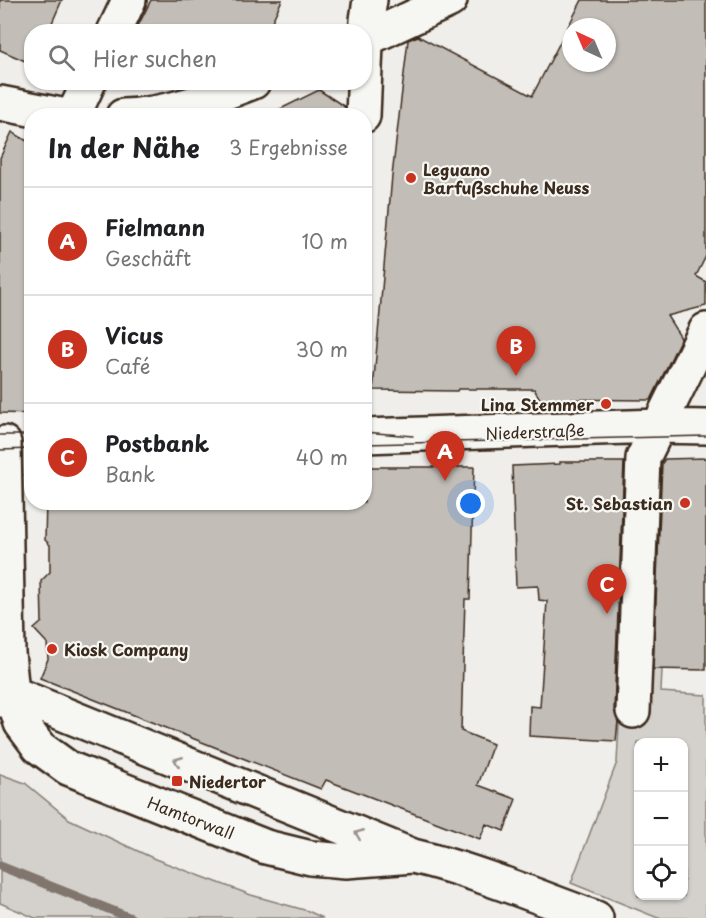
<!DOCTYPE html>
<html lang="de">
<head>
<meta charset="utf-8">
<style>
	:root { --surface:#fff; --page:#f2f2f2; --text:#202124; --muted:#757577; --line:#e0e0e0; --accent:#c8321e }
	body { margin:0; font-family:"Playpen Sans",sans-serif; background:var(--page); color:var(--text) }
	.controls { position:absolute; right:18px; bottom:18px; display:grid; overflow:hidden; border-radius:12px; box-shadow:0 2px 4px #0004 }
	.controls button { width:54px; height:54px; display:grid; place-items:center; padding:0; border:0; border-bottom:2px solid var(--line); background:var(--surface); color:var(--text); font:30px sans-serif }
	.compass { position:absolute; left:562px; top:18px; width:54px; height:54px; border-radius:50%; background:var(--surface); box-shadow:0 2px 4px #0004; rotate:316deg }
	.you { position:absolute; left:471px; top:504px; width:21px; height:21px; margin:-15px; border:4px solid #fff; border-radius:50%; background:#1a73e8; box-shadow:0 0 0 9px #1a73e833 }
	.badge { display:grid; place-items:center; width:39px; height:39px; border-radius:50%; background:var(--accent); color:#fff; font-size:20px; font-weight:700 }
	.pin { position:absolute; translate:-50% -50px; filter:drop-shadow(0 2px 3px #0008) }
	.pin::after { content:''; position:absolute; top:32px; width:21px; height:18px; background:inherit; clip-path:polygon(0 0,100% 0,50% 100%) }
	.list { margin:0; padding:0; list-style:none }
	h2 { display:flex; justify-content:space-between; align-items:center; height:78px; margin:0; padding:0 24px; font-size:26px }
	h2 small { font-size:20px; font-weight:400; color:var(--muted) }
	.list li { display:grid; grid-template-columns:39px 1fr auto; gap:18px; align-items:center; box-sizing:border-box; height:108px; padding:0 24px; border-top:2px solid var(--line) }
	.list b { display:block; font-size:22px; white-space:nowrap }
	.list p { margin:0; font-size:20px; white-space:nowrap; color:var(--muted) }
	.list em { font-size:20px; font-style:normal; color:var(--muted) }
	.icon { flex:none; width:33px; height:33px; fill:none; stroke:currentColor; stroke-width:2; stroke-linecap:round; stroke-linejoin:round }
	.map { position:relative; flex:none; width:706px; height:918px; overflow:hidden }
	.search { position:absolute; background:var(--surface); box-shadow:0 2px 4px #0004; left:24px; top:24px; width:348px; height:66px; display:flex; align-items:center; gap:15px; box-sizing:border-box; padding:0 21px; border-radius:24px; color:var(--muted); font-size:22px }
	.panel { position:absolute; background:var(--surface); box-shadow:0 2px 4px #0004; left:24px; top:108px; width:348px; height:402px; border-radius:24px }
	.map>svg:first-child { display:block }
	.green { fill:#d4d1cc; stroke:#887e75; stroke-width:1.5; fill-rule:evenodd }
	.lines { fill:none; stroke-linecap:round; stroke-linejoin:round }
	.stream { stroke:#81766d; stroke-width:9 }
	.building { fill:#c2bdb7; stroke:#3b2a1e; stroke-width:1.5; fill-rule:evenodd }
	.minor-casing { stroke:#3b2a1e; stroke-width:38 }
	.minor { stroke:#f6f6f2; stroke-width:33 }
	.tram { stroke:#3b2a1e; stroke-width:1.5 }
	.oneway { stroke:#989088 }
	.poi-dot { fill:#c8321e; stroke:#f6f6f2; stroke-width:2 }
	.labels { text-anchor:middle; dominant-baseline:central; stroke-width:4.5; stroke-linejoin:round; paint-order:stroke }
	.poi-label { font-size:16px; font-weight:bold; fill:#3b2a1e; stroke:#f6f6f2; text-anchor:start }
	.street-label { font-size:16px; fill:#3b2a1e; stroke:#f6f6f2 }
</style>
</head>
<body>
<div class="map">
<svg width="706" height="918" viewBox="0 0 706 918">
	<rect width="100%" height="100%" fill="#efeeea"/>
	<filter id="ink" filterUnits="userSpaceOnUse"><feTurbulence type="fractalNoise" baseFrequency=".0167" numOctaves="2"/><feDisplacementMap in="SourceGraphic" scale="12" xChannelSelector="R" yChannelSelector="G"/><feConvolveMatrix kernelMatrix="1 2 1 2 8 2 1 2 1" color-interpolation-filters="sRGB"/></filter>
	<g filter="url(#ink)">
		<path class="green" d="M662,669L661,692L706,695V918H658L571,883L617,762L622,670ZM638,742H684V896H638Z
			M0,774L25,783L69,819L155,859L251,895L308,911L323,918H35L0,903Z"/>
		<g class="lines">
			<path class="stream" d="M0,866L131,918"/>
		</g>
		<path class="building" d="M0,0H62L48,32H32V64L0,50Z
			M151,0H282L267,32H135Z
			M582,0H706V256L696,276L706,282V306L667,316L681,338L651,400L540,399L534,389H458L457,391L373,390L392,176L408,40L418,36L532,96ZM571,27H607V63H571Z
			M319,90L345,107L344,116H266Z
			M12,132L32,144V414L0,413V158Z
			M706,458V670L653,669L662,463L665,459Z
			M560,462H624L614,710L618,721L616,741L529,736L530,706L540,707L547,601L539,600L538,586L516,587L512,466L560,464Z
			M364,467H474L470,599H465L461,731L493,744L478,785L516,799L504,831L486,824L480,839L326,780L321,789L40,678L48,659L47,643L34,629L42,622L41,581L50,572V545L45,540L46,502H364Z"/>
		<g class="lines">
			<g class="minor-casing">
				<path id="minor" d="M114,32L129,0
					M364,40L450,0
					M0,103L66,116
					M73,116L89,82
					M123,116C167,115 212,98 253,82
					M363,116L367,20L370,0
					M364,436L658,426L706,427
					M4,443L8,653L12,693L21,723L39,747L68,768L266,847L311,858L346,861L413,856
					M0,700L12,693L413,856C476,871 535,896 596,918
					M633,711L643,458L706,330"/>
			</g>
			<use href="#minor" class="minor"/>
			<path class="tram" d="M364,432L413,436
				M0,435H32
				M364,444L706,436
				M0,450L32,449"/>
		</g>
		<defs><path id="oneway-chevron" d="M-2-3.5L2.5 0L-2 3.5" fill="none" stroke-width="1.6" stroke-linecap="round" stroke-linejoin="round" transform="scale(1.5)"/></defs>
		<g class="oneway">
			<use href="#oneway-chevron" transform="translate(178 761) rotate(-158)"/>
			<use href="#oneway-chevron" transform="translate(359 834) rotate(-158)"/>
		</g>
	</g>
	<g class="poi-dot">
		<circle cx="411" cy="178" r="6"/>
		<circle cx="606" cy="404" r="6"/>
		<circle cx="685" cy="503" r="6"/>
		<circle cx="52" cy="649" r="6"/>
		<rect x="171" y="775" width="12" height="12" rx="3"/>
	</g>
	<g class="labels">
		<g class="poi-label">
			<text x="423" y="169">Leguano<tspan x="423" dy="18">Barfußschuhe Neuss</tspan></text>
			<text x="594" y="404" text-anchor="end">Lina Stemmer</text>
			<text x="673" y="503" text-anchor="end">St. Sebastian</text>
			<text x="64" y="649">Kiosk Company</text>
			<text x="189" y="781">Niedertor</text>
		</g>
		<g class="street-label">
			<text transform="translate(535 431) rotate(-2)">Niederstraße</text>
			<text transform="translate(191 817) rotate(21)">Hamtorwall</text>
		</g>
	</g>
</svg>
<div class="controls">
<button>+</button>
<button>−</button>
<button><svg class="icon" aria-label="locate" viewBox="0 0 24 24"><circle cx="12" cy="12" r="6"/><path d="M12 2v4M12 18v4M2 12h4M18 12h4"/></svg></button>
</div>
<svg class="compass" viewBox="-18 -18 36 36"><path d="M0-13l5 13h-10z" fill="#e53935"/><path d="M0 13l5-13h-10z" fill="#757577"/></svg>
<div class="you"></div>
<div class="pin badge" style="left:445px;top:481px">A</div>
<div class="pin badge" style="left:516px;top:376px">B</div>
<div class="pin badge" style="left:607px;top:614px">C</div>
<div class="search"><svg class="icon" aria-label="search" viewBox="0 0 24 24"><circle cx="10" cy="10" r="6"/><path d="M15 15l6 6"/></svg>Hier suchen</div>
<section class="panel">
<h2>In der Nähe<small>3 Ergebnisse</small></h2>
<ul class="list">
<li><span class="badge">A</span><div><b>Fielmann</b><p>Geschäft</p></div><em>10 m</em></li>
<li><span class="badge">B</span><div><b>Vicus</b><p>Café</p></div><em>30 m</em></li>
<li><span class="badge">C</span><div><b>Postbank</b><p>Bank</p></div><em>40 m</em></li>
</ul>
</section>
</div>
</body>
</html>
